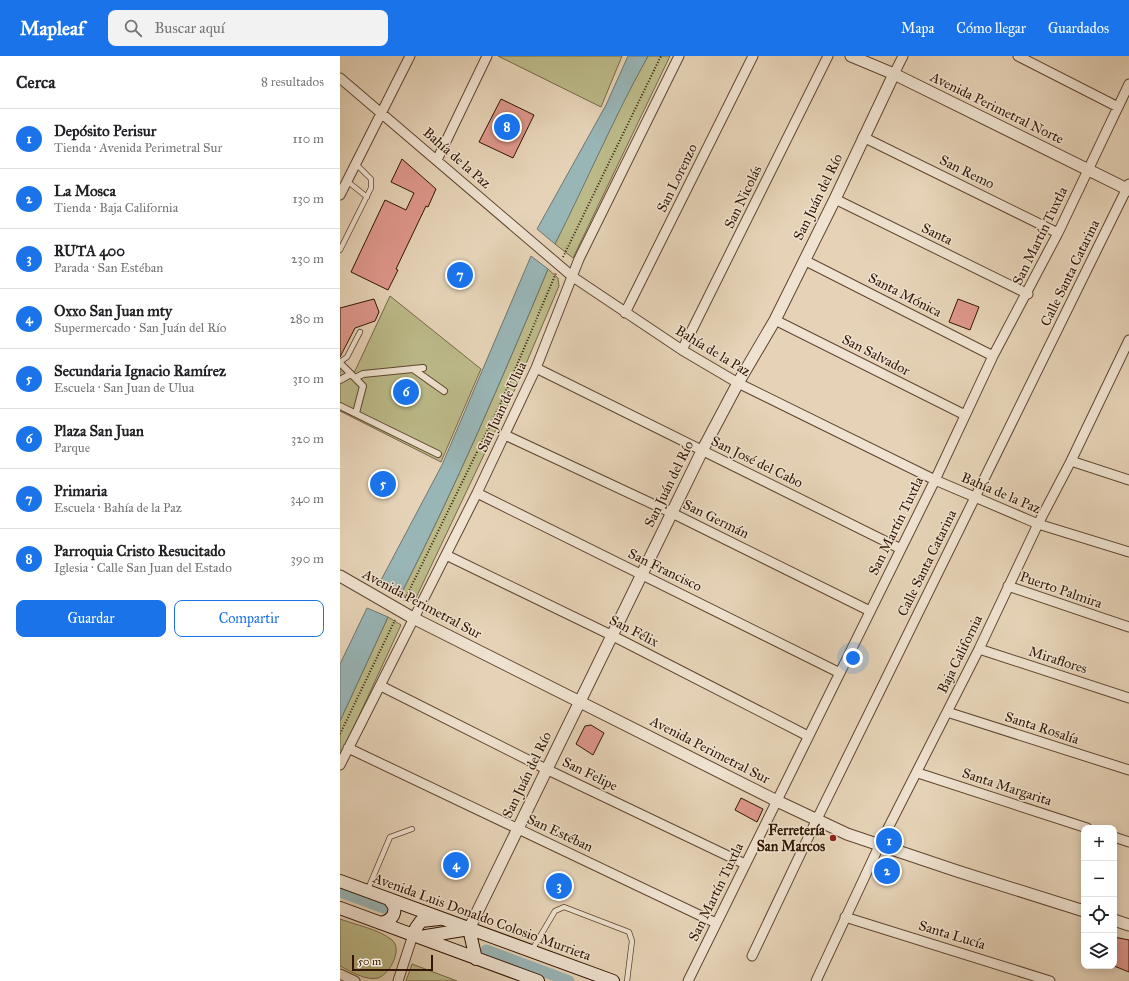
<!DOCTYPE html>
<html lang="es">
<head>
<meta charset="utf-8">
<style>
	:root { --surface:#fff; --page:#f2f2f2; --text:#202124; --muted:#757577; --line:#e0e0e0; --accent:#1a73e8 }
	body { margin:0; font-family:"IM FELL Great Primer",serif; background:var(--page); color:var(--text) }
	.controls { position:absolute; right:12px; bottom:12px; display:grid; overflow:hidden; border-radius:8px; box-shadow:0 2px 10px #0003 }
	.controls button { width:36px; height:36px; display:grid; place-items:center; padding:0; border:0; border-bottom:1px solid var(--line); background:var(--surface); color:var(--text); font:20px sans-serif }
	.scale { position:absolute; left:12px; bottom:10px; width:81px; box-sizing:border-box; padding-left:4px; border:2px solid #321603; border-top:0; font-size:11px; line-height:14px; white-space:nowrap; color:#321603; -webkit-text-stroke:3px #efe2d0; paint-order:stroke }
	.you { position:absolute; left:513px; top:602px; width:14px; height:14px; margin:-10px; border:3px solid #fff; border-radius:50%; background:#1a73e8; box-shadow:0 0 0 6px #1a73e833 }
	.badge { display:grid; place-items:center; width:26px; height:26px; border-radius:50%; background:var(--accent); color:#fff; font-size:13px; font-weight:700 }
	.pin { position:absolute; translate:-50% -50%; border:2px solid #fff; box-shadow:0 1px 4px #0006 }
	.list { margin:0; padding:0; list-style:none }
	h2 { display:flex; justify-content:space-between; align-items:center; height:52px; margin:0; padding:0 16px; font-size:17px }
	h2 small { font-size:13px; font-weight:400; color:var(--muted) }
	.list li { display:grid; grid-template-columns:26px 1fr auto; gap:12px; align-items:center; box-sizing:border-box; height:60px; padding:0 16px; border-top:1px solid var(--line) }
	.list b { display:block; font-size:15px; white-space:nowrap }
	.list p { margin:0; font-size:13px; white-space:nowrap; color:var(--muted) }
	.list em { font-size:13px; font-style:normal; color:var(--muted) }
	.actions { display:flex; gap:8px; padding:12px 16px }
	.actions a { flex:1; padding:9px 0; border:1px solid var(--accent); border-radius:8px; text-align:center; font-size:14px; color:var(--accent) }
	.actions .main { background:var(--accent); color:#fff }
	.icon { flex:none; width:22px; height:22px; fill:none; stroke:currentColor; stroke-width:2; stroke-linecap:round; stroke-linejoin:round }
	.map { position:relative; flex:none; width:789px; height:925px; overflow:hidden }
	header { display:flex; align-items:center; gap:24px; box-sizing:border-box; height:56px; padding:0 20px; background:var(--accent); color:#fff }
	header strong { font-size:19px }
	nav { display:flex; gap:22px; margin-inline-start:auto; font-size:14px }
	.search { width:280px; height:36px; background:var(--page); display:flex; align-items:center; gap:10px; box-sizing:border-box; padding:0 14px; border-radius:8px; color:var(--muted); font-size:15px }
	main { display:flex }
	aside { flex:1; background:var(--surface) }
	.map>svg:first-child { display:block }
	.green { fill:#bcba89; stroke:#776846 }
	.water { fill:#99b6b7; stroke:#70766f }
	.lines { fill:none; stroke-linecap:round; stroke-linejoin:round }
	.canal { stroke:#99b6b7; stroke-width:11 }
	.building { fill:#de978b; stroke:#321603 }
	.service-casing { stroke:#5f4530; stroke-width:6 }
	.pedestrian-casing { stroke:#5f4530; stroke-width:8 }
	.minor-casing { stroke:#5f4530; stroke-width:11 }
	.tertiary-casing { stroke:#5f4530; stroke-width:13 }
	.secondary-casing { stroke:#321603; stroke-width:14 }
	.path { stroke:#321603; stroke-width:2; stroke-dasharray:1 2; stroke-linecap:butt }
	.service { stroke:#efe2d0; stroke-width:4.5 }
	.pedestrian { stroke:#efe2d0; stroke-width:6 }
	.minor { stroke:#efe2d0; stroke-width:9 }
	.tertiary { stroke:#efe2d0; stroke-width:11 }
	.secondary { stroke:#efe2d0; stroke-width:12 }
	.poi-dot { fill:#8f2418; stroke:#efe2d0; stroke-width:1.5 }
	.labels { text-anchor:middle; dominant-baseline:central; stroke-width:3; stroke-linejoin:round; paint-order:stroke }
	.street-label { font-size:14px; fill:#321603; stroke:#efe2d0 }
	.poi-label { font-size:14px; font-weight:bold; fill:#321603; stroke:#efe2d0; text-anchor:end }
</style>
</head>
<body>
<header>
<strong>Mapleaf</strong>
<div class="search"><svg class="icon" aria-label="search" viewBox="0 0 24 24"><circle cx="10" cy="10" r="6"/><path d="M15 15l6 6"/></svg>Buscar aquí</div>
<nav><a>Mapa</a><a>Cómo llegar</a><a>Guardados</a></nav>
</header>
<main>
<aside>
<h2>Cerca<small>8 resultados</small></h2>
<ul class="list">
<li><span class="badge">1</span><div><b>Depósito Perisur</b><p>Tienda · Avenida Perimetral Sur</p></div><em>110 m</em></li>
<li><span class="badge">2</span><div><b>La Mosca</b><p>Tienda · Baja California</p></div><em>130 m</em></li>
<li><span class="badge">3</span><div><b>RUTA 400</b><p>Parada · San Estéban</p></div><em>230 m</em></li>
<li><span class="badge">4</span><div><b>Oxxo San Juan mty</b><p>Supermercado · San Juán del Río</p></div><em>280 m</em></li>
<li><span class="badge">5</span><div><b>Secundaria Ignacio Ramírez</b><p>Escuela · San Juan de Ulua</p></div><em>310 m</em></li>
<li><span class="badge">6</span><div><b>Plaza San Juan</b><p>Parque</p></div><em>320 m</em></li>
<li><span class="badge">7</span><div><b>Primaria</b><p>Escuela · Bahía de la Paz</p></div><em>340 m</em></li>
<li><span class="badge">8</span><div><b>Parroquia Cristo Resucitado</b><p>Iglesia · Calle San Juan del Estado</p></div><em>390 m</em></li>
</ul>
<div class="actions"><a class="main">Guardar</a><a>Compartir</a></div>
</aside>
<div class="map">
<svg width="789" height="925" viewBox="0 0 789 925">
	<rect width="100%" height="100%" fill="#e6d3b7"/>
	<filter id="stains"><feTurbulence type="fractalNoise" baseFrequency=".005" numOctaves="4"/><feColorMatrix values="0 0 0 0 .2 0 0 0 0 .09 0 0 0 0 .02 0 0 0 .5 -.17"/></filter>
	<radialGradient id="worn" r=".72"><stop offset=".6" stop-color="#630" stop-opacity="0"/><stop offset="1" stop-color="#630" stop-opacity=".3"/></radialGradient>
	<path class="green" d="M158,0H282L261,51Z
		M308,0H330L233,202L215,188L286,40Z
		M208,213L218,222L219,230L177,329L74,546L61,538C115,432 162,323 208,213Z
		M50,240L141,313L101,406L0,355V305L14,317Z
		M48,561L61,569L0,701V665Z
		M0,863C16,869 38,873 52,884C63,893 50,918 38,922C26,925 10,915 0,910Z
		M72,908L117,925H66Z"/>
	<path class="water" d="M288,0H308C274,61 247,125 215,188L197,173L266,49Z
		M191,200L208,213C162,323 115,432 61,538L40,526L102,409Z
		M27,552L48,561L0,665V608Z"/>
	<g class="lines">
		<path class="canal" d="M0,836L44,852
			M146,894L229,925"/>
	</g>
	<path class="building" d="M161,43L194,59L173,102L139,86Z
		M62,103L96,133L88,151L86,150L56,213L58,214L48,234L11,216L45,144L66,154L74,137L51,126Z
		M34,243L39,256L35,265L15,272L0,301V252Z
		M618,243L639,251L630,274L609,266Z
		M251,669L264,677L253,699L236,688L245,670Z
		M401,742L423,753L417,766L395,754Z
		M549,808L556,811L550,825L536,820L541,810Z
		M774,881L789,884V916L774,910Z"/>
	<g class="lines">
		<g class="service-casing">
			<path id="service" d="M7,125L27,141
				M0,194L31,132V123L16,108
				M0,306L7,301L20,276
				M28,833L50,781L72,773
				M192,894L215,855L224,851L289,876L292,885L287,925"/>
		</g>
		<g class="pedestrian-casing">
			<path id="pedestrian" d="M0,307L23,330L16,357
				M73,313L104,335
				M15,322L23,318L83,312
				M0,324L11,318
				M0,350L98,398"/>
		</g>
		<g class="minor-casing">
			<path id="minor" d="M678,0L778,51
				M554,18L563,0
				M0,22L233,221L342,294L398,327L595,424L698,468L789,496
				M523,81L718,177
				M97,104L147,0
				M0,139L70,0
				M495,143L688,238
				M464,204L653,300
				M285,257L413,0
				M435,264L625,359
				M342,294L488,0
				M196,312L561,493
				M165,379L332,457L530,555
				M731,405L789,424
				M137,437L500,617
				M106,499L271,579L468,680
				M668,530L789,571
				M639,593L789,642
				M41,630L208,714L405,808
				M607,656L789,714
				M8,692L376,867
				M0,709L137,437L196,312L239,203L339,0
				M578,717L747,772
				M774,781L789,786
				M505,861L710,925
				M412,900L477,763L789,128
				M0,918L15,925
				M58,925L73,879
				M348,925L595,424L653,300L718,177L789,28
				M476,925L540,788L639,593L698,468L731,405L789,284"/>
		</g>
		<g class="tertiary-casing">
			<path id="tertiary" d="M511,0L554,18L789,134
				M0,520L73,562L437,745L507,778L617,815L744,855
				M774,864L789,869
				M129,873L362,395L398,327L435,264L495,143L554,18"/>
		</g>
		<g class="secondary-casing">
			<path id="secondary" d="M0,825L273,925
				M0,852L198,925
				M40,867C50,865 56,860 54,850L49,843
				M73,879L76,872L81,865L99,863
				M80,881L129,873L136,903"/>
		</g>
		<path class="path" d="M223,201L321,0
			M64,545L160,349L216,217
			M0,678L55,564"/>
		<use href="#service" class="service"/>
		<use href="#pedestrian" class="pedestrian"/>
		<use href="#minor" class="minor"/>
		<use href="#tertiary" class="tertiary"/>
		<use href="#secondary" class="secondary"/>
	</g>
	<circle class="poi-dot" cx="493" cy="782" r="4"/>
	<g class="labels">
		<g class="street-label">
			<text transform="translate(657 52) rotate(26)">Avenida Perimetral Norte</text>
			<text transform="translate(117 102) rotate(41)">Bahía de la Paz</text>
			<text transform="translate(627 116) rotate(26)">San Remo</text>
			<text transform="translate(337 122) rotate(-64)">San Lorenzo</text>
			<text transform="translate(403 141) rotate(-64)">San Nicolás</text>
			<text transform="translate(478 141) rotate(-64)">San Juán del Río</text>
			<text transform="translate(597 178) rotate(26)">Santa</text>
			<text transform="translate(700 180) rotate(-64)">San Martín Tuxtla</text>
			<text transform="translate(730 217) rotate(-64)">Calle Santa Catarina</text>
			<text transform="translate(565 239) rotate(27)">Santa Mónica</text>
			<text transform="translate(373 295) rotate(31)">Bahía de la Paz</text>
			<text transform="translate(536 299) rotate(27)">San Salvador</text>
			<text transform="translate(162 351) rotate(-65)">San Juan de Ulua</text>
			<text transform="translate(417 406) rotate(26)">San José del Cabo</text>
			<text transform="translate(329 428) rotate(-64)">San Juán del Río</text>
			<text transform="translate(661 437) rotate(23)">Bahía de la Paz</text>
			<text transform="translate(376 463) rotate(26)">San Germán</text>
			<text transform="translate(556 470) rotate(-64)">San Martín Tuxtla</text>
			<text transform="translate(587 507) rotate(-64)">Calle Santa Catarina</text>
			<text transform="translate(325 514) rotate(26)">San Francisco</text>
			<text transform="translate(721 534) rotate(19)">Puerto Palmira</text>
			<text transform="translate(82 548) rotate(28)">Avenida Perimetral Sur</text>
			<text transform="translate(294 575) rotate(27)">San Félix</text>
			<text transform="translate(620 598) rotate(-64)">Baja California</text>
			<text transform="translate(718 604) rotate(18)">Miraflores</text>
			<text transform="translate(702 672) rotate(18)">Santa Rosalía</text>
			<text transform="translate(370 694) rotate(27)">Avenida Perimetral Sur</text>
			<text transform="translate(250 718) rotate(26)">San Felipe</text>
			<text transform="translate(187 719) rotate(-64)">San Juán del Río</text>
			<text transform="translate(667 731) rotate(18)">Santa Margarita</text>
			<text transform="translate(220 777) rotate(25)">San Estéban</text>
			<text transform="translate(376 836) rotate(-64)">San Martín Tuxtla</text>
			<text transform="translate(142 861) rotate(20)">Avenida Luis Donaldo Colosio Murrieta</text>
			<text transform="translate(612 879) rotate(17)">Santa Lucía</text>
		</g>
		<g class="poi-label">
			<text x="485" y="774">Ferretería<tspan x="485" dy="16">San Marcos</tspan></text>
		</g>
	</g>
	<rect width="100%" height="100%" filter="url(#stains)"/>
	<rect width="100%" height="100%" fill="url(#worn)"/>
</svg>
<div class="controls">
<button>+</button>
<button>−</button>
<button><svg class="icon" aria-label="locate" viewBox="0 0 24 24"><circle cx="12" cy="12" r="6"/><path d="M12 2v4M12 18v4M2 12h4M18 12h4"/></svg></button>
<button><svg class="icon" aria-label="layers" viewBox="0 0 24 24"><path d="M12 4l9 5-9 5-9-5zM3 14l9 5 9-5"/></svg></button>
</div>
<div class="scale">50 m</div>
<div class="you"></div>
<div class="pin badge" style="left:549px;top:785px">1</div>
<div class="pin badge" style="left:547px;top:815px">2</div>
<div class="pin badge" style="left:219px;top:830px">3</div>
<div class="pin badge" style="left:116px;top:809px">4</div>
<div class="pin badge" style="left:43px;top:428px">5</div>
<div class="pin badge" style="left:66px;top:336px">6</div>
<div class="pin badge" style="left:120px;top:219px">7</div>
<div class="pin badge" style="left:167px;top:71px">8</div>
</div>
</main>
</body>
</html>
